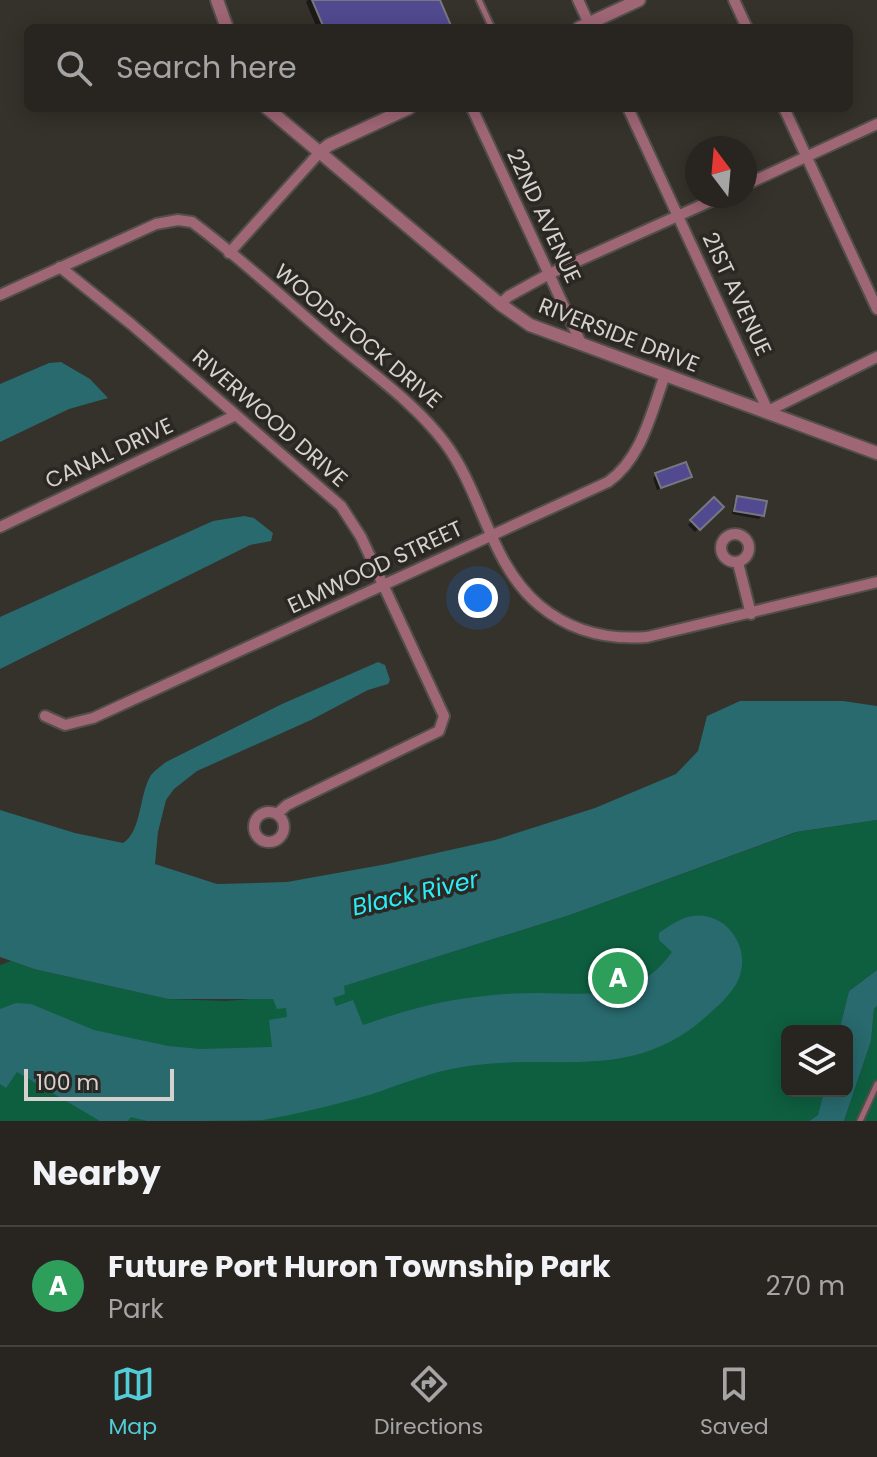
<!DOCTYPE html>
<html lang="en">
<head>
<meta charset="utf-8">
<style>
	:root { --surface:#282520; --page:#302d29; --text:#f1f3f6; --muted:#a5a5a5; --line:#44423e; --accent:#52ccd6 }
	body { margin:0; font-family:Poppins,sans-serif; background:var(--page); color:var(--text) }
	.controls { position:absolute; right:24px; bottom:24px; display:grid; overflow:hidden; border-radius:12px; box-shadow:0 4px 20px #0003 }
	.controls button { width:72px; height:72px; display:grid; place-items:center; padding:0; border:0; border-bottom:2px solid var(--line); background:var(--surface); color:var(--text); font:40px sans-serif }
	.compass { position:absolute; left:685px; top:136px; width:72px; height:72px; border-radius:50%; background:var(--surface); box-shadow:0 4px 20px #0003; rotate:344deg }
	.scale { position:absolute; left:24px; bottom:20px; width:150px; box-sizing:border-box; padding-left:8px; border:4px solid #d4d1ce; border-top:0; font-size:22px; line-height:28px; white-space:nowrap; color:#d4d1ce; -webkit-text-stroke:6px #2b2722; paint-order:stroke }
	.you { position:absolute; left:478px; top:598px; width:28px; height:28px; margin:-20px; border:6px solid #fff; border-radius:50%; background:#1a73e8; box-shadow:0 0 0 12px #1a73e833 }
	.badge { display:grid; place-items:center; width:52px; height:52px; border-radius:50%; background:var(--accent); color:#fff; font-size:26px; font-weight:700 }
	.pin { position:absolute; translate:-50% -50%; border:4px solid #fff; box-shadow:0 2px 8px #0006 }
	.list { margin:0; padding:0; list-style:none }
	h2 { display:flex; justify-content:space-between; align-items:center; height:104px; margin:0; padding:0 32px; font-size:34px }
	h2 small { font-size:26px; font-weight:400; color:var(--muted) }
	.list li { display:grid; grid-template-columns:52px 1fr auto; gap:24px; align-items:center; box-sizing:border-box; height:120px; padding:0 32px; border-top:2px solid var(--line) }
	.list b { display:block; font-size:30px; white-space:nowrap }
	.list p { margin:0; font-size:26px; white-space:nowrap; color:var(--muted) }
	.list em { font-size:26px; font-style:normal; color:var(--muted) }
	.icon { flex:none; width:44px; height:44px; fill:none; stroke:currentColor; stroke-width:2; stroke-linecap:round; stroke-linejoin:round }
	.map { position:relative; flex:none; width:877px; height:1121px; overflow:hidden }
	.search { position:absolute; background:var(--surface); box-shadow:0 4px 20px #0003; left:24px; right:24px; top:24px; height:88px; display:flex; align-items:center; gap:20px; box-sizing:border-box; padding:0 28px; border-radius:12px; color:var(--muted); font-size:30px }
	.sheet { height:224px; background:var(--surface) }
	nav { display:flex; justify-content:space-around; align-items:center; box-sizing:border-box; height:112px; border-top:2px solid var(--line); background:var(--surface); font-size:22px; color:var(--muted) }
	nav a { display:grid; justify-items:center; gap:4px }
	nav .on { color:var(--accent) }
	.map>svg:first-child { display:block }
	.green { fill:#0e5f3f }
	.water { fill:#286a6e }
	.shadow { fill:#0007 }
	.building { fill:#514a90; stroke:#77777f; stroke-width:2 }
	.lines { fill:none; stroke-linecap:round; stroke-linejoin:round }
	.service-casing { stroke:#524e48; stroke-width:9 }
	.minor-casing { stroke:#524e48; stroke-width:14 }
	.tertiary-casing { stroke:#524e48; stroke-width:16 }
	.service { stroke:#9f6676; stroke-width:5 }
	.minor { stroke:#9f6676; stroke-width:10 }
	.tertiary { stroke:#9f6676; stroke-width:12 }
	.labels { text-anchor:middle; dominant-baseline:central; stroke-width:7; stroke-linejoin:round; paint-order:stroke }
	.street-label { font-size:22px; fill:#d4d1ce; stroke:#2b2722 }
	.water-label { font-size:24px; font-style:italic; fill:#2aedf7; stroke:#2b2722 }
</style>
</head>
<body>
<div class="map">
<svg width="877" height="1121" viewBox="0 0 877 1121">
	<rect width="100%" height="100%" fill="#35312b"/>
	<path class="green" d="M877,820V970L849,991L839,1031H787V1091H824L818,1115L809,1121H0V965L11,961L34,969L168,999L226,1001L301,995L343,986L570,915L797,832Z
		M877,1006V1121H844L871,1041L874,1009Z"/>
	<path class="water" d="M61,362L90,379L108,398L69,409L0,442V384L49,363Z
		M244,516L254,518L273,533L271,541L250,545L0,669V617L213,521Z
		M378,662L385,665L390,680L388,684L368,690L311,720L197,771L174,789L166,800L158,832L155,864L217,884L287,882L387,864L495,840L595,808L676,774L698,751L707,716L740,701H843L877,706V820L796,832L570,915L344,986L345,994L333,998L336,1006L353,1000L363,1025C400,1012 437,1001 476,997C497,994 517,993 538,993C588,994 639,1000 672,952L659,940V933C669,926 680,918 692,916C724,911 750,944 740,975C736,989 721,1004 710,1013C632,1086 556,1051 462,1067C430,1072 400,1085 369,1095C334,1105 298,1114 263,1120C231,1121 181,1121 147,1121L131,1117L128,1121H100L17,1072L6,1088L0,1084V1009L16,1003L31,1004L94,1030L168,1046L200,1049L272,1047L269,1020L287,1017L286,1008L277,1009L273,999H168L34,969L0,957V810L75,833L123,843C142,831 139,794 151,775C155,770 161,766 166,762L282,704Z
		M877,970V1006L874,1009L871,1041L844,1121H809L818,1115L824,1091H847V1031H839L849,991Z"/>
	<path class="shadow" d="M308,0H438L450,28H317L306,2Z
		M656,475L689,476L657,490L653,478Z
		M737,498L762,515L759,519L732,514L734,502Z
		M714,499L721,507L695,532L688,525Z"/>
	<path class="building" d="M312,0H440L452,28H324Z
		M686,462L692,477L661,488L655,473Z
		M737,496L767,501L764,516L734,511Z
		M714,497L724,507L700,530L690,520Z"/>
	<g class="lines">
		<g class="service-casing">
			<path id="service" d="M479,0L492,28
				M860,1121L877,1084"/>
		</g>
		<g class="minor-casing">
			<path id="minor" d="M578,0L591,28
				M734,0L747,28
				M472,108L580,341
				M628,108L768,411L877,357
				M784,108L877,309
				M745,185L877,124
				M229,253L320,152
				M60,267L131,324L341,506L361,537L444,716L439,731L287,805L277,814
				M0,295L156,224L178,220L192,222C241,258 286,301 332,340C370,372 415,403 445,443C482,492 490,564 539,605C570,631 608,640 647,637L877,582
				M500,304L509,296L549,274L722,196
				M0,527L236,415
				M721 548a14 14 0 1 1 28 0a14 14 0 1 1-28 0Z
				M738,563L751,614
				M45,716L65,725L93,718L608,482C642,458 651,413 665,375
				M254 827a15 15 0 1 1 30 0a15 15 0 1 1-30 0Z"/>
		</g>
		<g class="tertiary-casing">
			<path id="tertiary" d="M217,0L227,28
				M579,28L639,0
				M267,108L500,304L530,325L877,453
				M320,152L329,145L409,108"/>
		</g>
		<use href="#service" class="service"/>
		<use href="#minor" class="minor"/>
		<use href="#tertiary" class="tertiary"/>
	</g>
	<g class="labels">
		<g class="street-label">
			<text transform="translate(544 216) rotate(65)">22ND AVENUE</text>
			<text transform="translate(737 294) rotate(65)">21ST AVENUE</text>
			<text transform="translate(619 335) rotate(21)">RIVERSIDE DRIVE</text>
			<text transform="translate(358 336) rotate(40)">WOODSTOCK DRIVE</text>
			<text transform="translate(270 418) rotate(41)">RIVERWOOD DRIVE</text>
			<text transform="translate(109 453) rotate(-25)">CANAL DRIVE</text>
			<text transform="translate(375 567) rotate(-25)">ELMWOOD STREET</text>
		</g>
		<g class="water-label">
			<text transform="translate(415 893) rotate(-13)">Black River</text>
		</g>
	</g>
</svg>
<div class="controls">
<button><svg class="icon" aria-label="layers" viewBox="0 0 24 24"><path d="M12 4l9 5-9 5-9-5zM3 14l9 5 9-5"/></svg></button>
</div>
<svg class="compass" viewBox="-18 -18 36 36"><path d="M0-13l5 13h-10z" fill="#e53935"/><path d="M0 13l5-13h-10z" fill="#a5a5a5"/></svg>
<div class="scale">100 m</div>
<div class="you"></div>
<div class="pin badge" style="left:618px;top:978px;background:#2e9e5b">A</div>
<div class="search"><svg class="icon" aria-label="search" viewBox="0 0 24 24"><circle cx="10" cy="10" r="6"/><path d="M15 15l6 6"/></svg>Search here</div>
</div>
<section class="sheet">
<h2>Nearby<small></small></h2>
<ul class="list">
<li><span class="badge" style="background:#2e9e5b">A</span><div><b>Future Port Huron Township Park</b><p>Park</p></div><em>270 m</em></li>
</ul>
</section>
<nav>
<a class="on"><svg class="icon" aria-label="map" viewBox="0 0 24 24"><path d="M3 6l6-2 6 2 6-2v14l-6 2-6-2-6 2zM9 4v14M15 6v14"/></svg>Map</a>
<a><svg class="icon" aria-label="directions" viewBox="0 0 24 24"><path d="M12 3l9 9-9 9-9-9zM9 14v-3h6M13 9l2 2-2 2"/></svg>Directions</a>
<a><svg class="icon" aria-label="saved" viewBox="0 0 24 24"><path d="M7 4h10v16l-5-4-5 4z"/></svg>Saved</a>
</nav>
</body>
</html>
